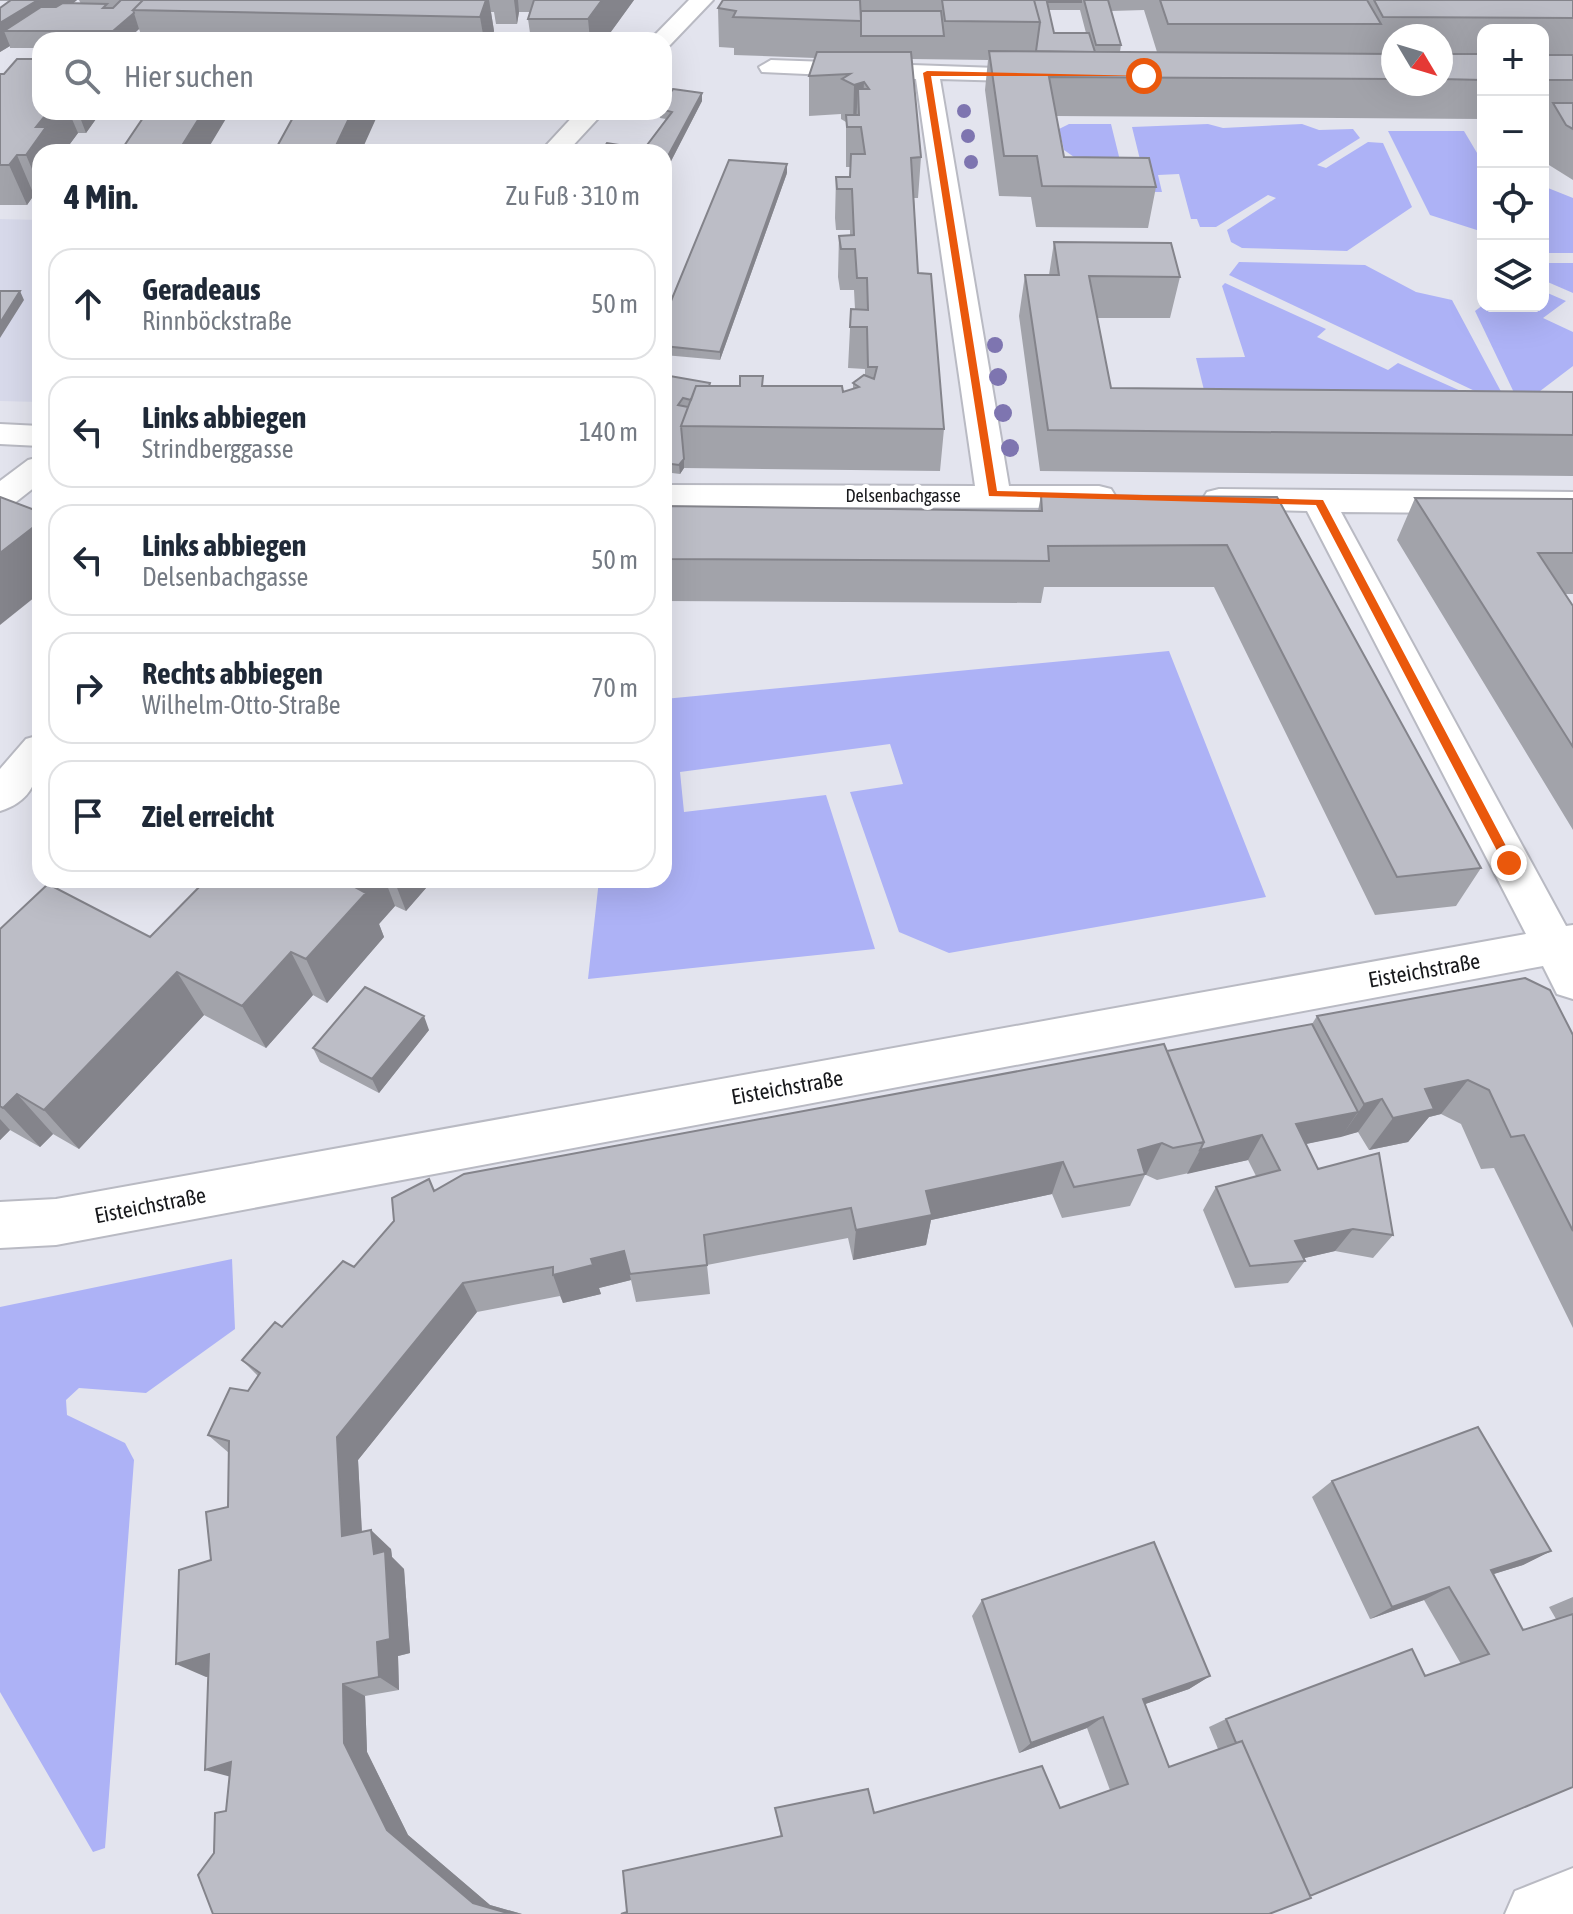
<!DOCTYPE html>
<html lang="de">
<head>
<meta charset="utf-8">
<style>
	:root { --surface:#fff; --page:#f2f2f3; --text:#1f2937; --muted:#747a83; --line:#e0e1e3 }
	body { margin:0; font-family:"Asap Condensed",sans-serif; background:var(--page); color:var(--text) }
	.controls { position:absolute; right:24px; top:24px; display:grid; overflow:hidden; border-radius:16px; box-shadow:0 8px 32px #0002 }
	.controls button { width:72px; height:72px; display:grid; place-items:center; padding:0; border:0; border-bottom:2px solid var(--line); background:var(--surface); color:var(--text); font:40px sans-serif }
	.compass { position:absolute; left:1381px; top:24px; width:72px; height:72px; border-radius:50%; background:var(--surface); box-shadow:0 8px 32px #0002; rotate:128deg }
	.stop { position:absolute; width:24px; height:24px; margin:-18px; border:6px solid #ea580c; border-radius:50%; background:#fff }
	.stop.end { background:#ea580c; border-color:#fff; box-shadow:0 2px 8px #0008 }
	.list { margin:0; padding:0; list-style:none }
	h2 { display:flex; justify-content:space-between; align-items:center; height:104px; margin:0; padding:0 32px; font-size:34px }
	h2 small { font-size:26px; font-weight:400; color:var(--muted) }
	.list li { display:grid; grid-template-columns:52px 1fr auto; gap:24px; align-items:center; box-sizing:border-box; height:112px; margin:0 16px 16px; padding:0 16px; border:2px solid var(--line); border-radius:24px }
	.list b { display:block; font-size:30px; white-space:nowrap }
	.list p { margin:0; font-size:26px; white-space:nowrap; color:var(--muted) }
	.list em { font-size:26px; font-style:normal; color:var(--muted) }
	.icon { flex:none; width:44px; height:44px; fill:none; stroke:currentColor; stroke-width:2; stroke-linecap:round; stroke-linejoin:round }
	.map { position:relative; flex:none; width:1573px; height:1914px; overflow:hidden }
	.search { position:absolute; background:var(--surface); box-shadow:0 8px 32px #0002; left:32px; top:32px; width:640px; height:88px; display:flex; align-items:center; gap:20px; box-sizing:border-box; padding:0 28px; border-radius:24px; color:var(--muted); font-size:30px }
	.panel { position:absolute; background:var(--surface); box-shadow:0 8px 32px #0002; left:32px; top:144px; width:640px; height:744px; border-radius:24px }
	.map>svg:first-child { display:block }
	.built { fill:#d7d9ea }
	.green { fill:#adb2f6 }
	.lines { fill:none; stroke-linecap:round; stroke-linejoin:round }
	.minor-casing { stroke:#b9bac3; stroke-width:4 }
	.minor { fill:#fff; fill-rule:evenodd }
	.tree { fill:#7e75b0 }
	.wall { fill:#a2a3aa; fill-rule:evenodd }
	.shaded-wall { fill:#84848b }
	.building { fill:#bcbdc6; stroke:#84848b; stroke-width:2 }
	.route { fill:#ea580c }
	.labels { text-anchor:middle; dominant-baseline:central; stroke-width:8; stroke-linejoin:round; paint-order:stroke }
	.far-street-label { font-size:18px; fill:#17181b; stroke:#fff }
	.street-label { font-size:22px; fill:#17181b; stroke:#fff }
</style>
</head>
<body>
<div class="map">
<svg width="1573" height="1914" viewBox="0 0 1573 1914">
	<rect width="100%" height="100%" fill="#e3e4ee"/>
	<path class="built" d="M0,219L40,220V402L0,401Z"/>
	<path class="green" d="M1069,124H1111L1127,189L1076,170L1074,157L1064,150L1059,129Z
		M1208,124L1223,128L1302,124L1319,130L1353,129L1360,138L1317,165L1326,168L1368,142L1383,143L1412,207L1347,251L1242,248L1231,242L1227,230L1276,198L1268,195L1216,227H1200L1197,219H1191L1179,174L1158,175L1162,192H1148L1132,127Z
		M1388,131H1464L1483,163V232L1430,215Z
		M1543,186L1573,198V253H1543Z
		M1239,262L1365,265L1416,292L1452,300L1505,399L1496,401L1229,275Z
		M1543,263H1573V293L1543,280Z
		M1225,283L1326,329L1317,337L1388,370L1398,363L1481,400L1210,414L1196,358L1245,357L1222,286Z
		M1543,291L1566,301L1543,318L1573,332V366L1527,401H1518L1475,311L1483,305L1543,306Z
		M1169,651L1266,897L949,953L899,932L850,792L903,784L890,744L680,772L684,812L826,795L875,949L588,979L599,880H664V699Z
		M232,1259L235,1329L146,1393L79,1388L66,1400L67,1415L125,1443L134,1460L105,1848L93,1852L0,1692V1307Z"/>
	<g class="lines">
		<g class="minor-casing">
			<path id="minor" d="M689,0H713L670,45L664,47V40H650Z
				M771,60L1057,70L1060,75L1057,80L1048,82L940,79L1009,486H1099L1111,489L1116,497L1111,505L1099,508L664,507V485L975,486L916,79L762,72L759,67Z
				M577,112H604L567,152H540Z
				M0,424L40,426V446L0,444Z
				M40,457V483L12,505L0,508V481L28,460Z
				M1219,489L1573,492V514L1341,512L1566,926L1573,925V999L1557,994L1543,966L56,1245L0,1248V1202L56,1199L1526,934L1307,511L1207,508L1202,500L1207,492Z
				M40,735C40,769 39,799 0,811V769L26,739Z
				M1573,1868V1914H1505L1515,1891Z"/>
		</g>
		<use href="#minor" class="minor"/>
	</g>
	<g class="tree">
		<circle cx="964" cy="111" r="7"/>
		<circle cx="968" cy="136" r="7"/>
		<circle cx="971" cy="162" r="7"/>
		<circle cx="995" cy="345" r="8"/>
		<circle cx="998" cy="377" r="9"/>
		<circle cx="1003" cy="413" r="9"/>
		<circle cx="1010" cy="448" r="9"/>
	</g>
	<path class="wall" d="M0,0H77L73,3L81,4L79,0H634L605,40H531L528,19L530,12H519L517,24H496L494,12H491L494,31L491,40H143L139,29L127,40H40V48H10V46L0,52L9,1H0Z
		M723,0H1573V180L1549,165L1543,154V126L1546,120H1543V30H1483V119L1056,116L1064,157L1156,187L1148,228L1036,227L1031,197L999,196L985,90L988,60L912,59L921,157L918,198H914L918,273L944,429L940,471L684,468L680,474L664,472V375L710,386H740L763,376V386L843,392L853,389V383L865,375V369L848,368L851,309H855L854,290H840L838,277L839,236L850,235V230H836L835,218L836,177H850V167H846V122L841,119V114L809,116V76L815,58L734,55V48L719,47L718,8ZM1049,10H1080L1086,33H1054ZM1144,10L1157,52H1120L1121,45L1111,11ZM1393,36H1441V84H1393Z
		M0,74L40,112H101L86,133H78L64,152H40V195H34L27,205H0Z
		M702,93V101L669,165H664V152L644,149L666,119L660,118L659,112H664V102Z
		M787,173L720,360L664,355V318Z
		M1054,242L1180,277L1170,318H1097L1111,388L1573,392V476L1040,471L1019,316L1025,275H1049Z
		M1041,495L1277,497L1481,868L1456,906L1375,915L1214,587H1044L1041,603L664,601V506L1038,511Z
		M1415,498L1573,499V594H1565L1573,606V830L1397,540Z
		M206,880H433L406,911L395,906L379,924L384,937L327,1003L313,995L266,1048L204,1015L79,1149L53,1134L40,1147L10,1130L0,1140V929L150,937Z
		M1317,1016L1573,1035V1328L1494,1168L1481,1169L1461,1124L1441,1114L1429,1117L1408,1142L1369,1150L1358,1132L1306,1144L1318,1169L1393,1235L1373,1258L1335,1251L1304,1258L1305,1261L1288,1283L1235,1288L1203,1210L1216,1187L1256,1176L1248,1160L1157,1180L1146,1175H1145L1130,1206L1062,1218L1052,1194L931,1220L926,1245L853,1260L848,1238L707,1265L710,1294L636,1302L631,1280L599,1288L601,1294L563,1303L560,1296L477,1312L358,1460L362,1532L391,1549L392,1557L404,1569L410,1653L398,1656L399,1690L365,1696L367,1752L408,1835L490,1905L522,1914H213L214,1853L226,1811L230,1777L208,1677H206L211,1560L228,1507L229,1453L208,1435L248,1391L258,1376L242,1360L354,1267L434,1191L1312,1024Z
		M429,1030L379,1093L320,1062L313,1048Z
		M1332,1481L1551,1551L1523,1565L1493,1574L1523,1630L1556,1619L1549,1607L1573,1597V1787L1310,1896L781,1837L775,1808L874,1813L1060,1808L1110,1790L1087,1728L1019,1753L972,1616L982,1600L1210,1676L1189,1689L1145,1704L1169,1767L1218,1749L1209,1727L1226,1719L1425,1676L1461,1664L1424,1600L1370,1619L1312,1497Z"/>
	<path class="shaded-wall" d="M38,0H77L58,16L4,31L10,46L0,52V23Z
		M486,0H489L494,31L491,40H484L480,17Z
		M514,0H518L519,12L517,24Z
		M602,0H634L605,40H590L588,19Z
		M134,13L139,29L127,40H116L113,31Z
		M864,82L862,121L858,89L856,124L853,125L854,85Z
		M702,93V101L669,165L668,156Z
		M48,112H69L78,133L64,152H40V188L26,155L36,127Z
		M78,112H101L86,133Z
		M203,112H230L206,152H178Z
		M352,112H379L361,152H333Z
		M17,155L34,195L27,205L9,165Z
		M787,164V173L720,360V352Z
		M20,291L24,300L0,338V323Z
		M684,459V468L680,474L679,465Z
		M40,522V593L0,625V553Z
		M359,880H385L395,906L379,924L384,937L327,1003L306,959L353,886Z
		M394,880H433L406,911Z
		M291,952L313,995L266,1048L242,1006Z
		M177,972L204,1015L79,1149L44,1110Z
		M424,1016L429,1030L379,1093L372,1079Z
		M1468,1080L1441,1114L1429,1117L1408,1142L1369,1150L1393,1118L1425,1089Z
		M17,1094L53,1134L40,1147L3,1108Z
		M1382,1099L1358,1132L1341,1137L1364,1104Z
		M1358,1112L1341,1137L1281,1149L1296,1124Z
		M0,1119L10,1130L0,1140Z
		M1262,1135L1248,1160L1187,1174L1200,1150Z
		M1162,1143L1146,1175H1145L1138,1150Z
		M1063,1162L1052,1194L931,1220L926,1245L853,1260L856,1230L926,1191Z
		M1353,1229L1335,1251L1279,1264L1295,1241Z
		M624,1251L631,1280L599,1288L601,1294L563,1303L553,1275L591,1259Z
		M463,1283L477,1312L358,1460L363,1555L342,1536L337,1437Z
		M371,1530L391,1549L392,1557L404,1569L410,1653L398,1656L399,1690L379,1677Z
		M1551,1551L1523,1565L1465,1583L1491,1570Z
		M1449,1587L1424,1600L1370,1619L1392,1607Z
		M209,1654L237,1668L206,1677L176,1664Z
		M1210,1676L1189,1689L1125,1711L1143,1699Z
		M343,1684L365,1696L367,1752L408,1835L490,1905L522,1914H511L473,1903L387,1830L344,1743Z
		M1103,1717L1087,1728L1019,1753L1031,1743Z
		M231,1762L235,1778L205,1770Z"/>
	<path class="building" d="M11,0H38L0,23V8Z
		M121,0H143L133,10L134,13L113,31H4L41,7H56L63,3L107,4L103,8H113Z
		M143,0H486L480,17L133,10Z
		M534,0H602L588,19H528Z
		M723,0H860L861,21L733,17L736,11L718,8Z
		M942,0H1034L1040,22L945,21Z
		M1034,0H1081V2H1047L1054,33H1089L1095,52L1036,51L1040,22Z
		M1084,0H1108L1121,45H1096Z
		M1160,0H1367L1381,24H1168Z
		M1374,0H1573V18L1383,17Z
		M861,11H941L944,36H861Z
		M989,51L1393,54V79L1049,77L1064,157L1149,158L1156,187L1042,186L1037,156H1004Z
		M817,52H911L921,157L911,158L918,273L931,274L944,429L681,426L696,386H740V376H763L762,386H842L843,392L859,387L853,383L864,375L874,379L877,367H868L867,327H850L851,309L868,310L867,278H857L855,249H841L839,236L854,235L852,189H837L836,177H850L851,154H865L861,127H847L846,115H859L858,89H869L864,82L854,85L842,79L850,74L809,76Z
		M1441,54H1483V80L1441,79Z
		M1543,55H1573V80H1543Z
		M17,59H40V112H48L36,127H46L26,155H17L9,165H0V74H4Z
		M673,89L702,93L668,156L664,157V152H601L607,143L644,149L672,112L664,110V102Z
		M1553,103H1573V129L1566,125Z
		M147,112H203L178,152H120Z
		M296,112H352L333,152H274Z
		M729,160L787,164L720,352L664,346V318Z
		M1054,242L1171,243L1180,277L1089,276L1111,388L1573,392V435L1048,430L1025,275H1059Z
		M0,291H20L0,323Z
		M664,375L710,383L709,386H696L691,400L683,398L678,405L688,407L681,426L684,459L679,465L664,463Z
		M1041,495L1277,497L1481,868L1397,877L1227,545L1048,546L1049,561L664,559V506L1042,511Z
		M0,497L40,512V522L0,553Z
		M1415,498L1573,499V553H1538L1573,606V747Z
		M206,880H359L353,886L366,893L306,959L291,952L242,1006L177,972L44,1110L17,1094L3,1108L0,1106V929L48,884L150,937Z
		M1525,978L1550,990L1573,1035V1231L1524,1135L1511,1137L1489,1090L1468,1080L1425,1089L1434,1109L1393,1118L1382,1099L1364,1104L1317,1016Z
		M365,987L424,1016L372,1079L313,1048Z
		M1312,1024L1358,1112L1296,1124L1318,1169L1379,1153L1393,1235L1353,1229L1295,1241L1305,1261L1250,1266L1216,1187L1280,1170L1262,1135L1200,1150L1204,1142L1167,1051Z
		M1164,1044L1204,1142L1173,1148L1162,1143L1138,1150L1145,1174L1074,1187L1063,1162L926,1191L932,1215L856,1230L851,1208L704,1235L707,1265L630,1274L624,1251L591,1259L593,1265L553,1275V1267L463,1283L337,1437L342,1536L371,1530L374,1554L385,1551L390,1639L377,1642L379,1677L343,1684L344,1743L387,1830L473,1903L511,1914H213L198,1875L214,1853L215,1813L226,1811L231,1762L205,1770L209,1654L176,1664L179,1570L211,1560L206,1512L228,1507L229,1441L208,1435L230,1388L248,1391L260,1373L242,1360L275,1322L282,1327L343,1261L354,1267L394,1221L392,1198L429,1179L434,1191L464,1174Z
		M1478,1427L1551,1551L1491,1570L1523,1630L1573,1614V1787L1310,1896L1242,1741L1236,1743L1226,1719L1412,1649L1425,1676L1489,1654L1449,1587L1392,1607L1332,1481Z
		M1154,1542L1210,1676L1143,1699L1169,1767L1242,1741L1311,1898L1269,1914H621L627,1912L623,1871L782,1836L775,1808L868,1789L874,1813L1042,1766L1060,1808L1128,1784L1103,1717L1031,1743L982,1600Z"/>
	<path class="route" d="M927,71L1148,76H931L997,491L1323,500L1515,863L1513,866H1505L1316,505L989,496L923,73Z"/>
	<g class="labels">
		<g class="far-street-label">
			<text x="903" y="495">Delsenbachgasse</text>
		</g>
		<g class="street-label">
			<text transform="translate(1424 970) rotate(-10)">Eisteichstraße</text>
			<text transform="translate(787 1087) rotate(-10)">Eisteichstraße</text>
			<text transform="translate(150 1205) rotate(-11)">Eisteichstraße</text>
		</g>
	</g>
</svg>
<div class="controls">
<button>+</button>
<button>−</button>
<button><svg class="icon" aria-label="locate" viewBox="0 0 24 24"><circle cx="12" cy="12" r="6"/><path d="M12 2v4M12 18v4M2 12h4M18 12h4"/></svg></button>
<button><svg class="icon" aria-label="layers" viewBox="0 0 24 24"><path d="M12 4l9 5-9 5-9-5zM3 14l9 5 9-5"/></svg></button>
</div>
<svg class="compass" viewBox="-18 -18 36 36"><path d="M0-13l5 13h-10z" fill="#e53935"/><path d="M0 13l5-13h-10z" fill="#747a83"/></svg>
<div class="stop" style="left:1144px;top:76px"></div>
<div class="stop end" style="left:1509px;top:863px"></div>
<div class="search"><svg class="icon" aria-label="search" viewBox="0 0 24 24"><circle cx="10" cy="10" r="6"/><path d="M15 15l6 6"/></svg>Hier suchen</div>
<section class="panel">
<h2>4 Min.<small>Zu Fuß · 310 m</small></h2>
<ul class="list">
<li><svg class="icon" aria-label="ahead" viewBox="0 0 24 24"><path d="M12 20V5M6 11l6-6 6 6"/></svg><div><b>Geradeaus</b><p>Rinnböckstraße</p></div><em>50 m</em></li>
<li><svg class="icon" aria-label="left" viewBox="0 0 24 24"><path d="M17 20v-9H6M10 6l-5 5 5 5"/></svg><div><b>Links abbiegen</b><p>Strindberggasse</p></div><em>140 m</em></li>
<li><svg class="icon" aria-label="left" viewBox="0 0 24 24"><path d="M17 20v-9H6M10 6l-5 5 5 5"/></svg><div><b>Links abbiegen</b><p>Delsenbachgasse</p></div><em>50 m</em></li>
<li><svg class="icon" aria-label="right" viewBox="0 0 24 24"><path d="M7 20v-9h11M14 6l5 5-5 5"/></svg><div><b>Rechts abbiegen</b><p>Wilhelm-Otto-Straße</p></div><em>70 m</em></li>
<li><svg class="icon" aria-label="arrive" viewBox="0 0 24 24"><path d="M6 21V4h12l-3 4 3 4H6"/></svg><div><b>Ziel erreicht</b></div></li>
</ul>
</section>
</div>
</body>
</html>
